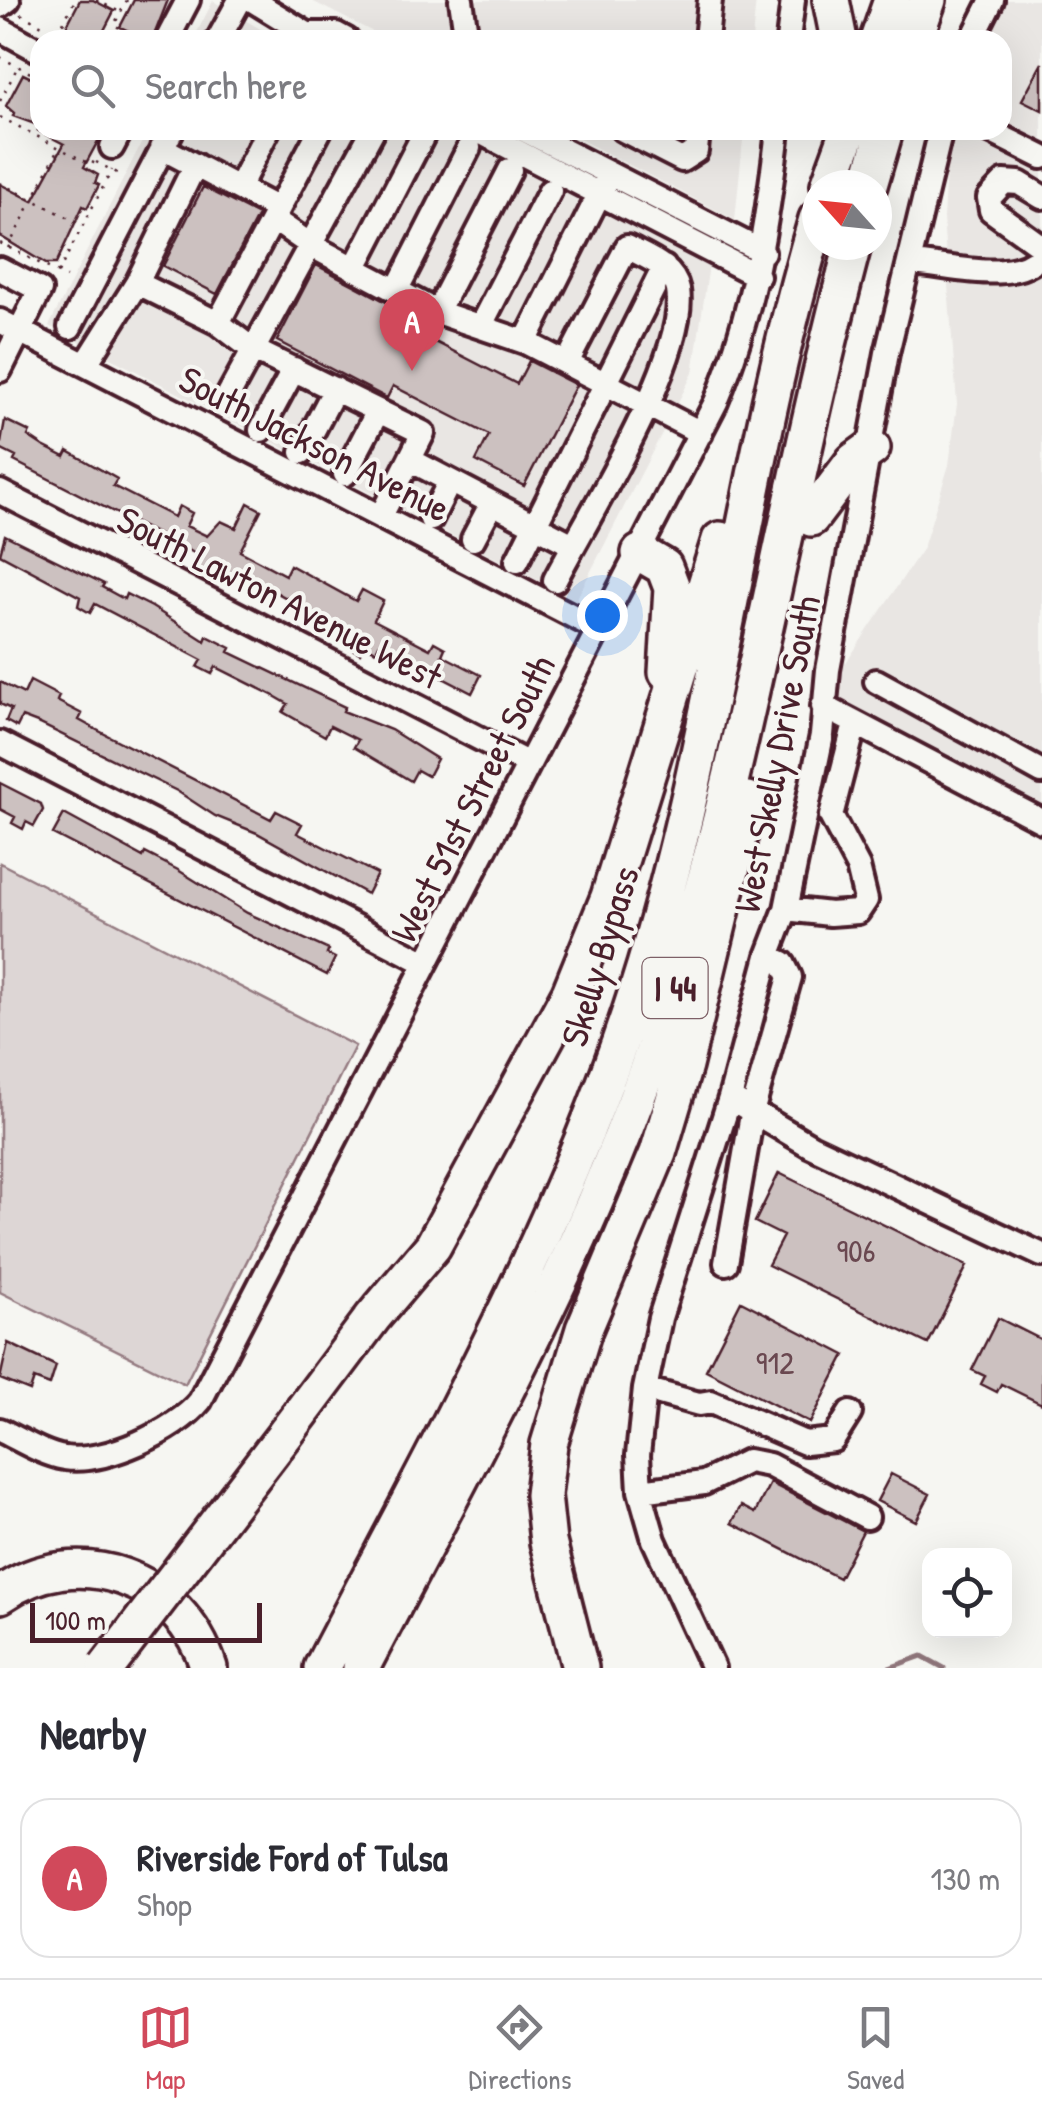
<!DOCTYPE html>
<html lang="en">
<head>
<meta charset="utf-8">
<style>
	:root { --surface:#fff; --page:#f7f7f7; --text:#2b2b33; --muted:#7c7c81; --line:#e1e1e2; --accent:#d1495b }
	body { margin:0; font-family:"Patrick Hand",sans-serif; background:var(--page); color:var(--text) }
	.controls { position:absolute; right:30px; bottom:30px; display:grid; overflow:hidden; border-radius:20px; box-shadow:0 10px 40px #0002 }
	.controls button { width:90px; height:90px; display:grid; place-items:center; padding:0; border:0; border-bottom:2px solid var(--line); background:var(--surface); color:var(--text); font:50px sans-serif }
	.compass { position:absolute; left:802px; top:170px; width:90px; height:90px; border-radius:50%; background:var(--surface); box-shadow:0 10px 40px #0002; rotate:297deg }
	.scale { position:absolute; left:30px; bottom:25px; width:232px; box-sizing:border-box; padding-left:10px; border:5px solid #4a1f2b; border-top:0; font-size:28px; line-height:35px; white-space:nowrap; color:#4a1f2b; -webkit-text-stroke:8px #f6f6f2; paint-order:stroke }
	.you { position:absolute; left:602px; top:615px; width:35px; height:35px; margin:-25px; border:8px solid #fff; border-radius:50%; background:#1a73e8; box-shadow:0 0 0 15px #1a73e833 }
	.badge { display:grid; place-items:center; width:65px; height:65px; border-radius:50%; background:var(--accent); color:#fff; font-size:32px; font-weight:700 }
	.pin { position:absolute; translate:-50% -82px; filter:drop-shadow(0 2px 5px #0008) }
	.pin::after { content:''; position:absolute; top:52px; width:35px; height:30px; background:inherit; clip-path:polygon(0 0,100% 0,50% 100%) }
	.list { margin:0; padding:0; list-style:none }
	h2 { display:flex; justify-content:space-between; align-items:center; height:130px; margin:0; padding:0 40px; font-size:42px }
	h2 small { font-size:32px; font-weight:400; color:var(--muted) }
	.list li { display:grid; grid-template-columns:65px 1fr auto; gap:30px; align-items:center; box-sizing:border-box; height:160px; margin:0 20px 20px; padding:0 20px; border:2px solid var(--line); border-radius:30px }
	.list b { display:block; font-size:38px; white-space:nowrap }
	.list p { margin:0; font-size:32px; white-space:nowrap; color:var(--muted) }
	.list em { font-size:32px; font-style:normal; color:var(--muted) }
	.icon { flex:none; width:55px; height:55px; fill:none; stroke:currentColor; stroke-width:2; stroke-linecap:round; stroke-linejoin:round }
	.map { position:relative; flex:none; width:1042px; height:1668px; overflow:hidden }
	.search { position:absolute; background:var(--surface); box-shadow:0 10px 40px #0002; left:30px; right:30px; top:30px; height:110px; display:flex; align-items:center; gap:25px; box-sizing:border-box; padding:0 35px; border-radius:30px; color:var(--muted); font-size:38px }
	.sheet { height:310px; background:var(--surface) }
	nav { display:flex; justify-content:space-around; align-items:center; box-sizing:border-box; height:140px; border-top:2px solid var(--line); background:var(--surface); font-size:28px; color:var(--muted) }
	nav a { display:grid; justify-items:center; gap:5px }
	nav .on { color:var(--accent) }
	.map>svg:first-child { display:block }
	.built { fill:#e9e6e3 }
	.green { fill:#ddd6d5; stroke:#947a80; stroke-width:2.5 }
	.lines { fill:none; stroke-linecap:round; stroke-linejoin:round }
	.stream { stroke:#8e747a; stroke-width:5 }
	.building { fill:#ccc1c0; stroke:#4a1f2b; stroke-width:2.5 }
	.minor-casing { stroke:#4a1f2b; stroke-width:30 }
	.highway-casing { stroke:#4a1f2b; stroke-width:42 }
	.path { stroke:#4a1f2b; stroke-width:2.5; stroke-dasharray:2.5 8; stroke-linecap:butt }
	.minor { stroke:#f6f6f2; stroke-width:22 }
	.highway { stroke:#f6f6f2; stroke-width:35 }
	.highway-bridge-casing { stroke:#4a1f2b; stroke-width:42; stroke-linecap:butt }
	.highway-bridge { stroke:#f6f6f2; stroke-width:35 }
	.labels { text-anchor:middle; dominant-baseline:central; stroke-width:8; stroke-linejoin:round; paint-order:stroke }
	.number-label { font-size:32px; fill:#6a4850 }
	.shield { fill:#f6f6f2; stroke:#7e6067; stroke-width:2.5 }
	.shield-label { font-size:35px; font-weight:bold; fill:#4a1f2b }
	.street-label { font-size:38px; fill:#4a1f2b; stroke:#f6f6f2 }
</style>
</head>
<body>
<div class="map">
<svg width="1042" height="1668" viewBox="0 0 1042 1668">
	<rect width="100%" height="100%" fill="#f6f6f2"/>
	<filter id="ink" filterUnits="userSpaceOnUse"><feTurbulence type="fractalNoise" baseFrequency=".01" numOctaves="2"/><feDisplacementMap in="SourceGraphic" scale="20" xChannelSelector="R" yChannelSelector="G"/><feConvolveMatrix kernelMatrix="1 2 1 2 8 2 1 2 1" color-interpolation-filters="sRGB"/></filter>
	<g filter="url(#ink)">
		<path class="built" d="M310,0H756L752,40H389Z
			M1003,0H1042V805L843,705L835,690V679L923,548L949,465L957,404L943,218L947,154L953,130H1002V40H983Z
			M213,1L279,40H193Z
			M148,130H448L709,265L693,373L576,600L49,326Z
			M562,130H744L735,220Z"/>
		<path class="green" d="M0,863L355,1046L185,1384L0,1292Z"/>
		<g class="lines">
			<path class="stream" d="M889,1668L922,1656L944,1668"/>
		</g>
		<path class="building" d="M80,0H93L114,11L99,40H78L64,31Z
			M134,0H168L153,38H143L120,27Z
			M1042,63V110L1022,100Z
			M23,74L40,82V126L13,116L14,113L6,106Z
			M37,130H104L84,167L98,175L95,183L99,185L87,208L83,206L56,264H46L0,236V184L33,201L64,144Z
			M203,187L258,215L217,294L163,266Z
			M316,265L426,323L420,334L517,384L529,361L576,385L524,486L476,461L489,435L393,386L387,398L277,341Z
			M5,420L30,432L28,436L43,446L65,457L68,451L117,479L113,486L174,517L179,506L192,513L186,526L207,536L221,521L236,528L248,503L261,510L240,551L285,575L290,565L356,601L362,590L383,601L374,620L430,649L434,642L445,648L442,655L481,675L472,693L379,645L376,651L364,645L360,653L348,647L354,636L247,576L242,585L208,567L204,575L191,569L198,555L14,461L16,457L0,449Z
			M5,535L104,584L102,587L124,599L126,594L152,607L205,641L207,636L231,648L229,652L345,707L343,711L391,730L437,759L428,776L417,770L411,781L354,747L358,740L330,726L325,736L283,712L288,704L276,697L216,667L212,674L198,667L202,660L95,604L90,613L78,606L80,597L0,554Z
			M30,681L59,696L57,701L82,714L79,720L97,730L271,819L276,811L302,824L297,833L377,874L367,894L257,833L215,816L177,791L40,724L22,717L17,727L6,721L11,709L0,704V682L24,694Z
			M0,783L41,804L43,810L34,826L26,822L23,829L12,823L15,817L0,809Z
			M64,814L143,857L145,853L178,870L247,913L329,950L327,954L335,958L327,975L53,834Z
			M779,1173L967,1266L928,1344L768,1265L783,1236L755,1222Z
			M741,1301L845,1355L810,1423L706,1370Z
			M998,1318L1042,1340V1404L1001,1384L997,1392L981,1384L985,1376L972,1370Z
			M8,1343L56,1366L50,1385L34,1379L30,1391L0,1379Z
			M891,1474L930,1494L916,1521L877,1501Z
			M770,1483L863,1531L839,1578L732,1523L741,1506L755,1513Z"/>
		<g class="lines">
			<g class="minor-casing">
				<path id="minor" d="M252,0L317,40
					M461,0L467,40
					M0,6L8,0
					M0,29L40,51
					M312,34H336L347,40
					M167,40L188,0
					M218,40L240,0
					M706,40L710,0
					M788,40L793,0
					M972,40L992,0
					M320,130L273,219L312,246L437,312L525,342L701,433
					M476,130L758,276
					M524,130L763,252
					M623,130L682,160L696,151L698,130
					M988,130L1042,157
					M112,147L121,130
					M162,148L278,209
					M239,187L268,130
					M1042,197L1019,183L1004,182L989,198L991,210L1042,247
					M911,263C950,265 1015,286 1042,254
					M0,269L40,290L0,370
					M354,269L426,130
					M137,283L218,323L273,219
					M396,291L469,148
					M437,312L510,170
					M0,321L598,629
					M218,323L252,349L423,433L381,516
					M481,325L550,191
					M70,327L172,130
					M525,342L606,181
					M86,364L137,283L195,165
					M228,396L373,130
					M261,430L294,369
					M302,452L335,389
					M410,460L573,545
					M345,474L378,411
					M0,492L529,764
					M431,519L450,481
					M473,539L492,503
					M517,561L664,267
					M555,580C587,518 689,355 678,290C673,266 647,258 627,247L567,363
					M876,681L1042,772
					M823,706L1042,821
					M0,743L426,963
					M786,909L830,914L858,912L866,900L858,867L831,816L855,723
					M730,1098L811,1146L1042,1255
					M726,1263L753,1109L790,977L783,963L768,956
					M645,1389L699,1404L711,1402L805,1443L833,1440L850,1413
					M0,1430C21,1440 42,1454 65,1458C105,1464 176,1431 200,1401L716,402C753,314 767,225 778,130
					M640,1491L704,1483L748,1461L769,1465L867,1517
					M713,1668L654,1540L640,1491L638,1455L645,1389L660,1318L730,1098L768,956L786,909L822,735L828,670L887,353L941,130"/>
			</g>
			<g class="highway-casing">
				<path id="highway" d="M831,0L839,40
					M878,40L892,0
					M914,40L928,0
					M829,185L849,130
					M869,185L885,130
					M811,518L854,461L872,448
					M640,553L664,567L672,588L667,672
					M286,1433L373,1317L433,1246L570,993L609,897L720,540
					M0,1595C78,1540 180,1577 209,1668
					M322,1668C437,1446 562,1227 638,988C718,737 742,471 817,219
					M361,1668C479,1441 607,1217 680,970C751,732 789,485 853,245
					M580,1668L548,1542L543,1495L549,1444L584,1329L658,1153L684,1066L748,800"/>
			</g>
			<path class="path" d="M96,0L120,12
				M127,0L114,25L143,40
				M21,14L67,40
				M58,33L75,0
				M0,57L40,78
				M0,101L17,68
				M0,117L92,165L96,156
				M96,162L121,175
				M0,183L83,225
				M0,243L66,277
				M8,248L59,148
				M58,273L112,170"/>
			<use href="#minor" class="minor"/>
			<use href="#highway" class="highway"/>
			<g class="highway-bridge-casing">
				<path id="highway-bridge" d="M106,1668L286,1433"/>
			</g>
			<use href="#highway-bridge" class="highway-bridge"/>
		</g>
	</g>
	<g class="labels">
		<g class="number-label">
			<text x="856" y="1250">906</text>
			<text x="775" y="1362">912</text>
		</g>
		<rect class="shield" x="642.5" y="958" width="65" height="60" rx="8"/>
		<g class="shield-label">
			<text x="675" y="988">I 44</text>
		</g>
		<g class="street-label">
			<text transform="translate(315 443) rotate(27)">South Jackson Avenue</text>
			<text transform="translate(280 597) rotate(27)">South Lawton Avenue West</text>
			<text transform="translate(776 754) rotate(-79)">West Skelly Drive South</text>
			<text transform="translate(472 798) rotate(-63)">West 51st Street South</text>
			<text transform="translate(599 956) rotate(-73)">Skelly Bypass</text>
		</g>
	</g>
</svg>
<div class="controls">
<button><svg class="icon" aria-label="locate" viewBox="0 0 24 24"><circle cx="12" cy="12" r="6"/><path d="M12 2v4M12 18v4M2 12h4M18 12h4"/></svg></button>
</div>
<svg class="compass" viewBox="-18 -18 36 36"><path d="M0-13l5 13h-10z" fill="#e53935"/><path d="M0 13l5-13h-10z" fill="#7c7c81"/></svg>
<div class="scale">100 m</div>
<div class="you"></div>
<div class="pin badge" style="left:412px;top:371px">A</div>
<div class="search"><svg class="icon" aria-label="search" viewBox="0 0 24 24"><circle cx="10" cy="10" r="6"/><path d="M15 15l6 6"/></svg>Search here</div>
</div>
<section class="sheet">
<h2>Nearby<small></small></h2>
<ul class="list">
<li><span class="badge">A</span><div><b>Riverside Ford of Tulsa</b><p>Shop</p></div><em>130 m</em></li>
</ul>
</section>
<nav>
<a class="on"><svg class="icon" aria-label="map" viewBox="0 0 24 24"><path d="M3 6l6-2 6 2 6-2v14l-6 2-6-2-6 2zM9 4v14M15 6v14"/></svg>Map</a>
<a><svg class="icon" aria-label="directions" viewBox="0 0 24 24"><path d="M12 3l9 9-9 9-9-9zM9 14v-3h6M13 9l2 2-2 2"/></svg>Directions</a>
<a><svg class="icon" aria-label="saved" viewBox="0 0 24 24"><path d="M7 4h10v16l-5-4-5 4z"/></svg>Saved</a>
</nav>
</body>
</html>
